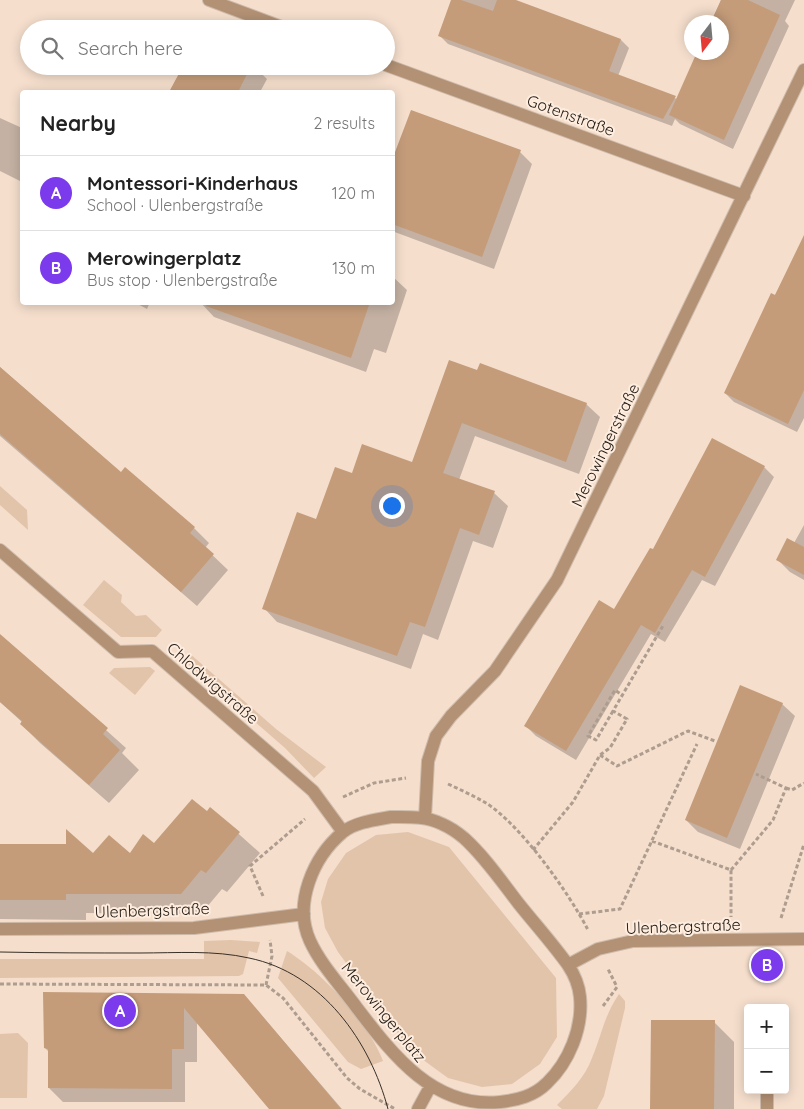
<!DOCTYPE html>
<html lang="en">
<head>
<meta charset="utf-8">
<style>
	:root { --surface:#fff; --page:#f6f6f6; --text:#222; --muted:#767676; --line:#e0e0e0; --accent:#7c3aed }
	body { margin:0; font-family:Quicksand,sans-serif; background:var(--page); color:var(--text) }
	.controls { position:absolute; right:15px; bottom:15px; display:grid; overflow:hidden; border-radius:5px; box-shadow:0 2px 12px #0003 }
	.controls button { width:45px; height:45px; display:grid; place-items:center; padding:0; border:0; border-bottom:1px solid var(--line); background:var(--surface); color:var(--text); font:25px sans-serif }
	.compass { position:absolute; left:684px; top:15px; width:45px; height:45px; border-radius:50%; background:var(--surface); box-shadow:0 2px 12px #0003; rotate:196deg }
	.you { position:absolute; left:391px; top:505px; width:18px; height:18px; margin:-12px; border:4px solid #fff; border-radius:50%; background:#1a73e8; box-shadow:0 0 0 8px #1a73e833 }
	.badge { display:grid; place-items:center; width:32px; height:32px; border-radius:50%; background:var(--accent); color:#fff; font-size:16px; font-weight:700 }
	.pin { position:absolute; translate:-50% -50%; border:2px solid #fff; box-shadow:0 1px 5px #0006 }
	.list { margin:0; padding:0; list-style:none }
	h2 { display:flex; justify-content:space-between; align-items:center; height:65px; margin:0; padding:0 20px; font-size:21px }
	h2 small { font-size:16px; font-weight:400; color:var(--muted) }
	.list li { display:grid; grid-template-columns:32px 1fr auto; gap:15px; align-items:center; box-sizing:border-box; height:75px; padding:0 20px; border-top:1px solid var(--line) }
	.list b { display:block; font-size:19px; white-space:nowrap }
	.list p { margin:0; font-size:16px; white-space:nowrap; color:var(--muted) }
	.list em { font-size:16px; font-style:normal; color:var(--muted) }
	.icon { flex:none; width:28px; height:28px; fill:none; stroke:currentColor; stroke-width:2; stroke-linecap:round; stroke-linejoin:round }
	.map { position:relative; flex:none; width:804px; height:1109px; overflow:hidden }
	.search { position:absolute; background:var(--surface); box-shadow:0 2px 12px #0003; left:20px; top:20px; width:375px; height:55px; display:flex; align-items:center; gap:12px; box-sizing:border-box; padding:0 18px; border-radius:28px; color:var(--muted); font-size:19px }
	.panel { position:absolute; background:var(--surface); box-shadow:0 2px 12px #0003; left:20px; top:90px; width:375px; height:215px; border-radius:5px }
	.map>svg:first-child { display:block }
	.green { fill:#e2c4ab }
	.shadow { fill:#0003 }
	.building { fill:#c49c7a }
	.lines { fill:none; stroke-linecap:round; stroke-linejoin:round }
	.minor-casing { stroke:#cfbbab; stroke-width:14 }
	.path { stroke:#ae9c8e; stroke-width:3; stroke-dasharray:4 2.5; stroke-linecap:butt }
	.minor { stroke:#b29174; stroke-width:12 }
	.tram { stroke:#382f27; stroke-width:1 }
	.labels { text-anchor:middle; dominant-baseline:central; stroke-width:4; stroke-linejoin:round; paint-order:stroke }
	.street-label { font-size:16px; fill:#211a13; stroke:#feedde }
</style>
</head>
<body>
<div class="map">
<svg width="804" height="1109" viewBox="0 0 804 1109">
	<rect width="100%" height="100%" fill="#f5decc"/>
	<path class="green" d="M0,486L27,510L28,530L0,505Z
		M104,580L122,595L121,602L136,616L146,615L162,630L156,637H121L83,605Z
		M189,653L276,729L326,767L314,778L285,748L184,660Z
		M150,667L155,671L135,695L109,673L114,668Z
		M408,832L449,847L556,978L557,1037L540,1064L512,1084L482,1087L448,1078L411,1051L338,952L325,928L321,902L328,879L346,853L376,835Z
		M231,940L260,942L257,953L249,951L243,974L239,976L0,978V959H204V941Z
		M287,951C323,973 368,1022 383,1061L361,1069L348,1062L278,978Z
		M619,994L625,1001V1008L604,1096L597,1109H562L557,1105C571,1091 585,1077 592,1058C602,1034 604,1016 619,994Z
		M18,1033L28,1043L27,1098H0V1034Z"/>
	<path class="shadow" d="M453,0H512L621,40L629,48L618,76L677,99L722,52V22H711L721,0H795L785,21L789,26L733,149L680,124L675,119L672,126L448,44L440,36Z
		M184,66H254L267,79L260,92H171Z
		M0,118L22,128V182L0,171Z
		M520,152L532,164L494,269L392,231V163Z
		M804,239V418L797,432L734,402L725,393Z
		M392,276L407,290L386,353L374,349L366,372L214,317L200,302H392Z
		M134,302H150L147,309Z
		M450,362L586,404L600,417L579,474L475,436L459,480L494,493L508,506L493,548L473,541L438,640L423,634L411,669L277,622L264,608L317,521L353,475L413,463Z
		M0,367L121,473L194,528L209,543L205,548L228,570L197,606L0,436Z
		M764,467L774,477L715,586L702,580L665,642L651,634L576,760L536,736L526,726L614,611L653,551Z
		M804,525V580L790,572L778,560L794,543Z
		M0,635L126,748L122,753L139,770L109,803L40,743L21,724L22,722L0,702Z
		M782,704L795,716L740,849L698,832L686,820Z
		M211,809L260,853L227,892L222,889L201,914L86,913V920L0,919V845L93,855H130L154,845Z
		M45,994L244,995L342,1109H270L197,1022V1062H185V1102H63L49,1088V1052L45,1048Z
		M714,1022L734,1042V1109H651Z"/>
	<path class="building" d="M451,0H461L493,11L497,0H516L621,39L609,71L676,96L663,119L438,36Z
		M721,0H748L780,15L724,140L669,115L697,52H722V22H711Z
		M183,66H251L238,92H169Z
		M411,110L521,150L482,257L392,224V160Z
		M804,235V390L788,424L724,393L771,293L775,295Z
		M207,302H370L351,358L206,306Z
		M449,360L477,370L480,363L587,403L566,462L462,423L443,473L495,491L479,535L460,528L425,627L410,622L397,656L262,609L297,512L316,519L335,467L352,473L362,444L412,462Z
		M0,367L121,472L125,467L195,527L190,533L214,554L181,592L0,434Z
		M712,438L765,466L705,577L692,570L655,633L641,625L566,751L524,726L599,600L614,609L650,548L653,549Z
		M787,538L804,547V575L776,560Z
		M0,634L108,728L103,734L120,750L89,785L20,724L22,721L0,702Z
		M740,685L783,703L727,838L685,820Z
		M192,799L207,811L210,807L240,832L206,873L201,870L181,894H66V900H0V844H66V829L93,853L109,835L130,853L143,834L154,843Z
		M43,992L244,994L341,1109H269L184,1008V1049H172V1089L48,1088V1049L44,1048Z
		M651,1020H715L714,1109H650Z"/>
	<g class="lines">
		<g class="minor-casing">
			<path id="minor" d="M209,0L287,29
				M386,65L744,196
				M0,550L118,652L152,651L313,791L343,832
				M391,817C409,817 426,816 442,824C449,827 458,833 464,838C485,857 502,882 519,904C535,924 553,944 568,965C574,974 579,986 580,997C583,1028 569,1062 547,1083C534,1096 518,1100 500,1102C434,1109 393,1055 357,1008C341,986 321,965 310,941C293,904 313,857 343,832C356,822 375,820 391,817Z
				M425,818L428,761L436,736L451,716L495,671L557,580L804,70
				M0,929L194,928L304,914
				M568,965L598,949L633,941L804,939
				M767,1090V1109
				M418,1109L430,1087"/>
		</g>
		<path class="path" d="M613,711L596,740L588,736L615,690L622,695
			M600,755L617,766L688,731L715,741
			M448,784C461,790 474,796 486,803C521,825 569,893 588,930
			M786,788L792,790L804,783
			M343,797L374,783L406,778
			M652,841L731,870V917
			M533,850L573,802L600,755L610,748L627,719L613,711L664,624
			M731,870L773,820L786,788L756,774
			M263,896L250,866L305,819
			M579,914L620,909L697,744
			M781,918L804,844
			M0,984L266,985L283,998L347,1078L360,1089L395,1109
			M266,985L272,956L270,940
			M603,1006L617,987L608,969"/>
		<use href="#minor" class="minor"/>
		<path class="tram" d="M0,952C47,953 93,953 140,953C176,953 214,950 249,958C322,973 370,1041 388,1109"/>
	</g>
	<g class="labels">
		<g class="street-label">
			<text transform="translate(571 115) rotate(20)">Gotenstraße</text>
			<text transform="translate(605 445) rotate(-64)">Merowingerstraße</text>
			<text transform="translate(213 683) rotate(41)">Chlodwigstraße</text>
			<text transform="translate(152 910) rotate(-2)">Ulenbergstraße</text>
			<text transform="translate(683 926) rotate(-2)">Ulenbergstraße</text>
			<text transform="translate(384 1012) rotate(51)">Merowingerplatz</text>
		</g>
	</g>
</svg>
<div class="controls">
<button>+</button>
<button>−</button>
</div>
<svg class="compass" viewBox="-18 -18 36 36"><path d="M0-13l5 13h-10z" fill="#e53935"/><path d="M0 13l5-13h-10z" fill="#767676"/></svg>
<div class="you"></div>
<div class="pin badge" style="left:120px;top:1011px">A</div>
<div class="pin badge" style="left:767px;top:965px">B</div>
<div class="search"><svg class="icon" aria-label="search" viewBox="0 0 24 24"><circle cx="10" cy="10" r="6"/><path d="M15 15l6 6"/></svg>Search here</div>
<section class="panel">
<h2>Nearby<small>2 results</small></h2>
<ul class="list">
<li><span class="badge">A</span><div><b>Montessori-Kinderhaus</b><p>School · Ulenbergstraße</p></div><em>120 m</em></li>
<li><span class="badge">B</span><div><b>Merowingerplatz</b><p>Bus stop · Ulenbergstraße</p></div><em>130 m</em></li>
</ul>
</section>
</div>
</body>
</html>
